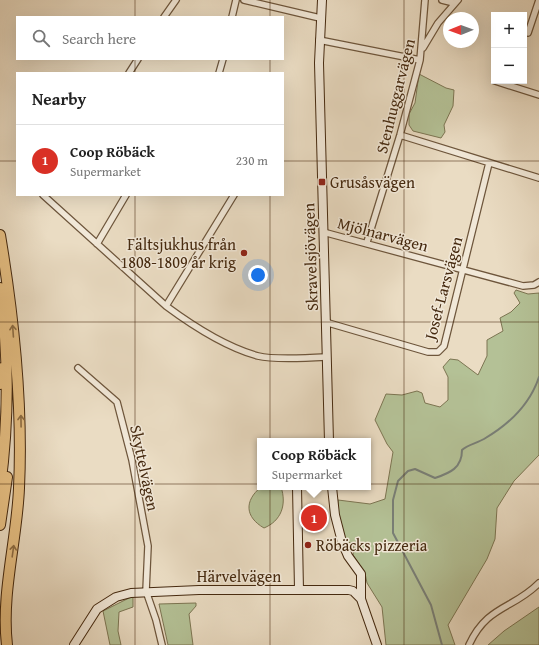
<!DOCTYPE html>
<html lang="en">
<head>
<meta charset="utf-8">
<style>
	:root { --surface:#fff; --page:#f2f2f2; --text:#222; --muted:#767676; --line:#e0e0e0; --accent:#d93025 }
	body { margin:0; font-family:"Gentium Book Plus",serif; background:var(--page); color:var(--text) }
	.controls { position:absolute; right:12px; top:12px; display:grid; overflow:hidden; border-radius:0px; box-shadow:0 4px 16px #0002 }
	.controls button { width:36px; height:36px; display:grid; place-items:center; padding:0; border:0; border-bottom:1px solid var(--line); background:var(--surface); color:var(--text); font:20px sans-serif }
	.compass { position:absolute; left:443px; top:12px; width:36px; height:36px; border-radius:50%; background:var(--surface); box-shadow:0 4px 16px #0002; rotate:269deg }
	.you { position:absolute; left:258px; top:275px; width:14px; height:14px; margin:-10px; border:3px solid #fff; border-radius:50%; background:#1a73e8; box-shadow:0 0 0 6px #1a73e833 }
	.badge { display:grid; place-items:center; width:26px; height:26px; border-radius:50%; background:var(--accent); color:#fff; font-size:13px; font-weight:700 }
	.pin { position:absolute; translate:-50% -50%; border:2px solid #fff; box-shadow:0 1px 4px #0006 }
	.popup { position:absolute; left:257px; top:438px; width:114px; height:52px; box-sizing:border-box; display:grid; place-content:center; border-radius:0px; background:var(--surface); filter:drop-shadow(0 1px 3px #0005); font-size:13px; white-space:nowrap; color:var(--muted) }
	.popup b { font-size:15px; color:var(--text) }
	.popup::after { content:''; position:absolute; left:50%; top:100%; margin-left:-8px; border:8px solid transparent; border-top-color:var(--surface) }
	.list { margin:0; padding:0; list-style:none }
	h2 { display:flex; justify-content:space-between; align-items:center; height:52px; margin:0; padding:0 16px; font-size:17px }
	h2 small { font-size:13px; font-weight:400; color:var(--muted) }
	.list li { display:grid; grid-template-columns:26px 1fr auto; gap:12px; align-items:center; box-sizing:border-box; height:72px; padding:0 16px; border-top:1px solid var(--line) }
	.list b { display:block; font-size:15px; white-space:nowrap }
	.list p { margin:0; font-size:13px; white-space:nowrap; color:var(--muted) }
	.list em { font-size:13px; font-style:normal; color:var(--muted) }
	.icon { flex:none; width:22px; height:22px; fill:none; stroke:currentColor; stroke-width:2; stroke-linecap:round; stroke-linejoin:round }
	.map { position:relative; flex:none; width:539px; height:645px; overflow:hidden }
	.search { position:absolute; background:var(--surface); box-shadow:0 4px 16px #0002; left:16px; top:16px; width:268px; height:44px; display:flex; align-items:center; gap:10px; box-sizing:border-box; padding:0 14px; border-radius:0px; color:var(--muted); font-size:15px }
	.panel { position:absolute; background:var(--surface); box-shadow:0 4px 16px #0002; left:16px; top:72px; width:268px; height:124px; border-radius:0px }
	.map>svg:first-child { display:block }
	.green { fill:#b4c196; stroke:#7c7552 }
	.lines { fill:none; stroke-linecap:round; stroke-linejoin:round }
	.stream { stroke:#797f77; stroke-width:2 }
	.street-casing { stroke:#6e563c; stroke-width:8 }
	.secondary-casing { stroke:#45290f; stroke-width:10 }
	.highway-casing { stroke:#45290f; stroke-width:12 }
	.street { stroke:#f1e8d8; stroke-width:5.5 }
	.secondary { stroke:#f1e8d8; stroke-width:8 }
	.highway { stroke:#e5be82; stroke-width:10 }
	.oneway { stroke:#8d6c43 }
	.grid { fill:none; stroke:#45290f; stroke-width:1; stroke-opacity:0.55 }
	.poi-dot { fill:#8f2418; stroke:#f1e8d8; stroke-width:1.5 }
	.labels { text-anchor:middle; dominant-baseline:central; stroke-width:3; stroke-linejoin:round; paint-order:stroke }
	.street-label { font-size:16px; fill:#45290f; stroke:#f1e8d8 }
	.poi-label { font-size:16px; fill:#45290f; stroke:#f1e8d8; text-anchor:start }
</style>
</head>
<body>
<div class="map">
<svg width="539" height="645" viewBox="0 0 539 645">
	<rect width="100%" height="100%" fill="#eadcc3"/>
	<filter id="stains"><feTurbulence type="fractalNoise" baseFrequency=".005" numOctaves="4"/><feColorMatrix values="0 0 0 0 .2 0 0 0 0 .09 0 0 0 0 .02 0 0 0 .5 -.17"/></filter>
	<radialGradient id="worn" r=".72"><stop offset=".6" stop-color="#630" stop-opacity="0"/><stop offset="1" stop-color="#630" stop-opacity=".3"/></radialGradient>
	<path class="green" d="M419,74L446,88L454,90L453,106L444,125L445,132L441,138L413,131L409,125V114L415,103Z
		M516,290L528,294L539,293V455L514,481L497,508L495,539L487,559L448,625L455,645H386L382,607L367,583L365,573L353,555L354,545L345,540L338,516V500L370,504L385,499L393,452L387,444L375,420L386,394L402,395L417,391L422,393L425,403L440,407L448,400V377L443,367L450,359L458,360L478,375L487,356V340L503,331L500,318L511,312L520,303L514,293Z
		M261,487H281C287,505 281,521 264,528C245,517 244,501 261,487Z
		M133,596V607L119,612L118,631L121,645H110L103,611Z
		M196,603V606L189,614L193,645H168L159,604Z
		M539,607V645H488L504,631Z"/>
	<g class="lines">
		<path class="stream" d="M442,645L431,605L393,533V500L398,481L408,471L415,469L435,478C450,473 462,468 462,450C467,445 477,443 484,439C508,425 530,404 539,377"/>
		<g class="street-casing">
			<path id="street" d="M244,0L320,18
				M442,0L454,3
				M164,17L176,0
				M232,17L236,0
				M528,33L539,0
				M319,40L420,60
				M423,48L438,23L458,0
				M129,73L138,59
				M219,73L223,59
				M495,81L539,95
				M400,135L539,178
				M43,195L166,306C193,326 225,347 258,356C274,360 309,358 326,357
				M323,232L523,286L534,285L539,282
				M367,242L400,135L420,60L425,0
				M97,244L126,195
				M166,306L234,195
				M325,322L428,352H438L444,346L489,163
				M78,368L117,402L132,460L148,546L146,591L156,620L162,645
				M469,645C487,605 514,609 539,583"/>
		</g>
		<g class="secondary-casing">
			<path id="secondary" d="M322,0L319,63L329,441
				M297,487L299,590
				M332,487L335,515L342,542L348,556L361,574V599L377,645
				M74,645L97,609L116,597L131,593L199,590H349L353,591L361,599"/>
		</g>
		<g class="highway-casing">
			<path id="highway" d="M0,235C14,319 23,403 19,488C17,540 1,593 7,645
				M0,288C9,354 9,420 0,487
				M0,384L2,368
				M0,525L7,477"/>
		</g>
		<use href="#street" class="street"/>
		<use href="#secondary" class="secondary"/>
		<use href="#highway" class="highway"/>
	</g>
	<defs><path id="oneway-shaft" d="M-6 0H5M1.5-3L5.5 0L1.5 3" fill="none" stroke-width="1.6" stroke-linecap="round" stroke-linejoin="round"/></defs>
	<g class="oneway">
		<use href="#oneway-shaft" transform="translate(13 331) rotate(-94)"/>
		<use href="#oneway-shaft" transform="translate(21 421) rotate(-91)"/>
		<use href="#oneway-shaft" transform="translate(13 551) rotate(-82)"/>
	</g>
	<path class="grid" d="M135,0V17M270,0V17M404,0V645M135,59V73M270,59V73M0,161H17M283,161H539M135,195V645M270,195V645M0,322H539M0,484H539"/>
	<g class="poi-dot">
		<rect x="318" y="178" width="8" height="8" rx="2"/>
		<circle cx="244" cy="253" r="4"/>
		<circle cx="308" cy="545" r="4"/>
	</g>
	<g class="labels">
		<g class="street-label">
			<text transform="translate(395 96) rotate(-76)">Stenhuggarvägen</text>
			<text transform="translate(383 234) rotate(15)">Mjölnarvägen</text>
			<text transform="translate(310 257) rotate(-92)">Skravelsjövägen</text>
			<text transform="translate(443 288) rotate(-75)">Josef-Larsvägen</text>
			<text transform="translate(145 468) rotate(78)">Skyttelvägen</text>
			<text x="239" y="576">Härvelvägen</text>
		</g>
		<g class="poi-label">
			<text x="330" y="182">Grusåsvägen</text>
			<text x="236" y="244" text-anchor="end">Fältsjukhus från<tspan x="236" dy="18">1808-1809 år krig</tspan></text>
			<text x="316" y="545">Röbäcks pizzeria</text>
		</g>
	</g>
	<rect width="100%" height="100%" filter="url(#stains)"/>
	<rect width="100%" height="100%" fill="url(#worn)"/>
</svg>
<div class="controls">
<button>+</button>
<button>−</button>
</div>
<svg class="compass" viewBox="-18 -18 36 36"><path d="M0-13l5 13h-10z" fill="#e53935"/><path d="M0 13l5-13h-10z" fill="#767676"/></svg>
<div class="you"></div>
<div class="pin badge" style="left:314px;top:518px">1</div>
<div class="popup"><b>Coop Röbäck</b>Supermarket</div>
<div class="search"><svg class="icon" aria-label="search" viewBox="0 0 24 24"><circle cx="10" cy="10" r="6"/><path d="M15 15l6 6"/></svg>Search here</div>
<section class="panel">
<h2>Nearby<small></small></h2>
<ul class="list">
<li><span class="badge">1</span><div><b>Coop Röbäck</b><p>Supermarket</p></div><em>230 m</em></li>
</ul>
</section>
</div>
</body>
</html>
